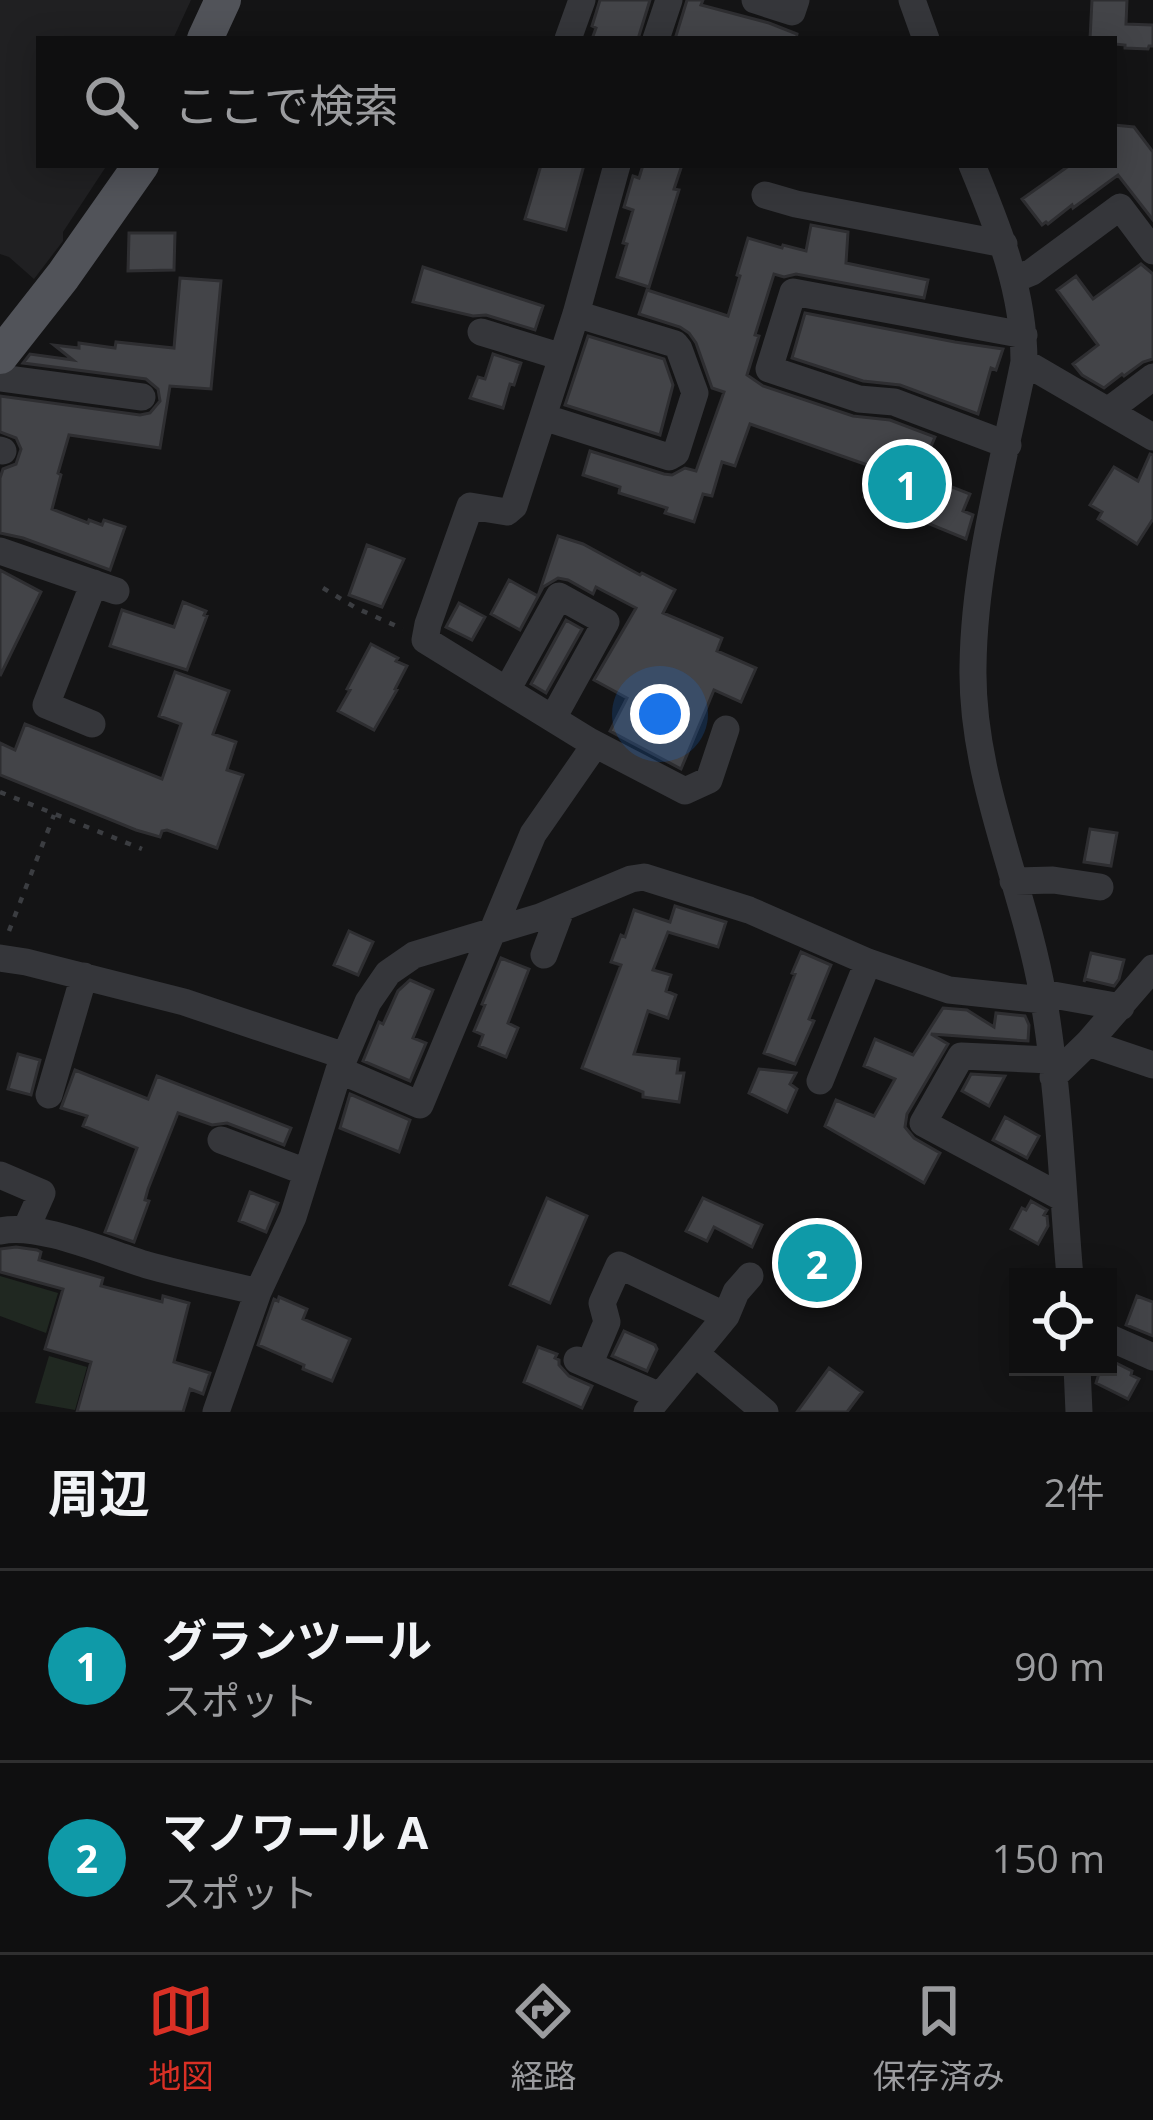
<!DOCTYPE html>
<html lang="ja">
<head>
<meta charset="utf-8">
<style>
	:root { --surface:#0f0f10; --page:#181819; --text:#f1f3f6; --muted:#9b9c9f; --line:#2f2f30; --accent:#d93025 }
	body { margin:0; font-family:"Open Sans","Noto Sans JP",sans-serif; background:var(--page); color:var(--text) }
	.controls { position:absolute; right:36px; bottom:36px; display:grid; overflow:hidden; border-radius:0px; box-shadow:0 6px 30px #0003 }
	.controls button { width:108px; height:108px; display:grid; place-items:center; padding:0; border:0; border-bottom:3px solid var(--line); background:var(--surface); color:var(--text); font:60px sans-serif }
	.you { position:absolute; left:660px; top:714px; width:42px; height:42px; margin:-30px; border:9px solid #fff; border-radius:50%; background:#1a73e8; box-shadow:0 0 0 18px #1a73e833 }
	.badge { display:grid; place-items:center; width:78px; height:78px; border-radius:50%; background:var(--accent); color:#fff; font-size:39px; font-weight:700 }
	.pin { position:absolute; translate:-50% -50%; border:6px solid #fff; box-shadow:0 3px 12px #0006 }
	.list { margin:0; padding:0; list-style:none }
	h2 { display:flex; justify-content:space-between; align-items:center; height:156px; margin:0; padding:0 48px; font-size:51px }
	h2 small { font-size:39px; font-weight:400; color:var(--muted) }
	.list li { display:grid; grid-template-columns:78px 1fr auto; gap:36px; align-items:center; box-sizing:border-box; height:192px; padding:0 48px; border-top:3px solid var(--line) }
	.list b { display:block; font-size:45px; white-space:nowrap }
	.list p { margin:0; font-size:39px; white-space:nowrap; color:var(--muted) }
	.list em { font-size:39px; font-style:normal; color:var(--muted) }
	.icon { flex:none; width:66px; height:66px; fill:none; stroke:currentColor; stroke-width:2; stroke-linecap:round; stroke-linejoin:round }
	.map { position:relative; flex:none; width:1153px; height:1412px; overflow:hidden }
	.search { position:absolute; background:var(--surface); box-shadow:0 6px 30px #0003; left:36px; right:36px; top:36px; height:132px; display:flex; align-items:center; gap:30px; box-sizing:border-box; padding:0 42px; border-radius:0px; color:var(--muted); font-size:45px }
	.sheet { height:540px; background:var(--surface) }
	nav { display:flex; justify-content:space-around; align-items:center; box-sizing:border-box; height:168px; border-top:3px solid var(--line); background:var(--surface); font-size:33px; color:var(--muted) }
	nav a { display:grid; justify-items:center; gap:6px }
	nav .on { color:var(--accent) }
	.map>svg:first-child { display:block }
	.built { fill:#202022 }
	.green { fill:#202821 }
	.building { fill:#434448; stroke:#2e2e31; stroke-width:3 }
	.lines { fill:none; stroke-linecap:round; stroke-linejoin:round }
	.path { stroke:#3b3d41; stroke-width:4.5; stroke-dasharray:6 9; stroke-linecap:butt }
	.minor { stroke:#35363a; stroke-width:27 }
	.major { stroke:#515359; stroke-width:36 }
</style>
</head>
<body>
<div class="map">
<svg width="1153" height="1412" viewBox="0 0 1153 1412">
	<rect width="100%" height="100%" fill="#141415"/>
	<path class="built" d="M0,0H191L173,39H39V165H107L63,232V241L34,279L9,257L0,254Z"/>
	<path class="green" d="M0,1276L58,1293L46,1333L0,1316Z
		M49,1356L87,1367L75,1410L35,1403Z"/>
	<path class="building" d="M600,0H650L638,39H592L596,28L592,26Z
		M687,0H703L701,5L769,23L797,34L796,39H675Z
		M1092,0H1127L1126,24L1153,25V46H1149L1148,49L1125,48V45L1114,44V39H1090Z
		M1114,125L1134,127L1153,152V220L1118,175L1073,208L1072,205L1048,224L1046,222L1042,225L1022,199L1070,165H1114Z
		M541,165H584L566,230L525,219Z
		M643,165H682L674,189L679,190L649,287L617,277L627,244L623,243L633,210L624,207L633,176L639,178Z
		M811,225L848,232L846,263L928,280L924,298L796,274L784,277L774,274L755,335L759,336L747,375L763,386L853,416L890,420L935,437L919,474L970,494L963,511L973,515L966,539L864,497L876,468L750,424L735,466L722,462L712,496L703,494L694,522L665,513L667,508L619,493L620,487L583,475L590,451L664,474L672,475L685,468L696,471L724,392L712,388L696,343L689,333L680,327L639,314L647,290L728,316L740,276L737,275L748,238L782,248L783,245L806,251Z
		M129,233H175L174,270L128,271Z
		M1141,264L1153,274V359L1143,362L1124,376L1122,374L1104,388L1082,375L1073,364L1098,345L1057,290L1076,276L1093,299Z
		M423,267L543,306L535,330L486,315L473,316L413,302Z
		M180,278L221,281L211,389L170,386L160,448L69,435L58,473L61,475L52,509L88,523L89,520L102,525L104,520L125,527L110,570L23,538L0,533V478L3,469L16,464L21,449L16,438L0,432V396L140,415L150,413L160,401L158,389L146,379L23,363L30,354L73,360L54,345L79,348V343L115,348L116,342L174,348Z
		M805,313L955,342L1003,349L996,370L991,368L978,414L900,385L863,381L792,358Z
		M588,336L664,359L673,385L660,435L565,405Z
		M493,354L521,363L514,385L510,384L503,408L470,398L478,377L485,379Z
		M1150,454L1153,455V519L1137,544L1098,519L1102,512L1090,505L1114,467L1138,481Z
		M558,536L583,544L640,575L642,573L675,590L663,613L722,638L717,651L756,668L741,702L714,690L681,769L610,731L627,698L594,680L636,608L596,587L593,594L568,580L558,578L543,587L520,630L491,614L509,580L538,596Z
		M367,545L404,559L382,607L349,595Z
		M0,570L41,592L0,676Z
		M183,602L206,611L204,615L207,616L187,670L110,646L122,610L174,627Z
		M459,603L485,617L472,640L446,627Z
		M566,620L582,629L546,693L531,684Z
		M371,644L398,658L396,661L407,666L395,689L397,690L374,730L338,711L350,690L347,689Z
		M175,672L229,691L213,734L236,742L227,770L243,775L217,848L167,830L162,831L160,837L136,830L0,775V743L15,750L25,724L162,779L181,724L159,716Z
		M1090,829L1117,833L1111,866L1084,862Z
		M675,906L726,922L718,947L668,932L653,970L671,975L666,991L676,995L668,1018L648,1011L634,1054L679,1059L677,1073H684L679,1102L643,1097V1092L582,1068L621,965L611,962L621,935L625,937L634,910L670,922Z
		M349,931L373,942L358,975L334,965Z
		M801,952L831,965L809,1019L814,1021L795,1064L764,1053L795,974L792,973Z
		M1091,953L1124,960L1119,979L1114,986L1085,979L1084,982Z
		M501,958L529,969L508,1023L518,1028L506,1057L479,1046L483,1035L474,1031L485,1005L482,1004Z
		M410,980L433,990L413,1038L426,1043L410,1081L363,1061L379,1022L383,1024L398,991Z
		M943,1008L967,1010L994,1027L996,1013L1025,1016L1029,1025L1028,1041L931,1034L948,1044L907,1114L905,1127L914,1138L940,1153L924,1183L825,1126L836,1100L874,1116L895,1079L864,1066L875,1039L913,1055Z
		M18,1054L40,1060L31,1095L8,1089Z
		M759,1069L796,1073L790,1084L797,1089L787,1112L749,1093Z
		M75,1070L148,1099L157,1076L291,1128L284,1145L227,1123L212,1125L178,1113L148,1189L145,1200L149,1201L134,1242L105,1232L137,1148L83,1126L87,1116L61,1108Z
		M971,1074L1005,1076L989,1106L962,1091Z
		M350,1094L410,1120L399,1152L340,1128Z
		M1005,1117L1039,1136L1027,1158L993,1140Z
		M250,1192L278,1203L266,1232L239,1221Z
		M547,1198L587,1216L550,1303L510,1285Z
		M703,1198L762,1225L752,1247L714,1227L707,1241L686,1231Z
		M1031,1201L1047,1210L1044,1215L1047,1216L1048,1226L1038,1244L1011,1229L1022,1208L1026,1210Z
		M824,1230L851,1255L814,1295L787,1271L792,1265L789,1262L812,1237L815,1240Z
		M16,1247L37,1250L41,1252L39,1260L103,1278L101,1286L162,1302L163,1296L189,1303L174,1362L210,1373L203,1394L190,1389L183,1412H77L91,1362L45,1349L63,1289L0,1272V1249Z
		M1137,1296L1153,1302V1336L1126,1325Z
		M279,1297L307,1309L303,1319L350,1339L332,1381L303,1369L304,1365L258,1345L274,1299L278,1301Z
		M624,1331L655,1345L657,1349L647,1371L612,1356Z
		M538,1347L557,1354L555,1358L559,1360V1365L569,1376L592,1386L582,1408L524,1382Z
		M1108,1359L1132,1371L1131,1375L1139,1379L1128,1399L1096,1383L1101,1367H1108Z
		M829,1368L862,1392L847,1412H797Z"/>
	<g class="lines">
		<path class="path" d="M323,588L356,608L403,629
			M0,792L142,849
			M9,931L54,815"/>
		<path class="minor" d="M755,0L792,12L796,0
			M912,0L926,39
			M568,39L582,0
			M656,39L669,0
			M972,165C999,230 1024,291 1024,362C1004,462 974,564 973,667C971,780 1024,886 1043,996C1059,1088 1062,1184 1070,1277
			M765,195L796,204L1004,244
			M1015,279L1032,272L1120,207L1153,251
			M481,332L562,357
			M1024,362L1153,437
			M0,378L142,397
			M1109,410L1153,377
			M543,417L669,457L676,453L695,393L679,349L675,344L576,314
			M1008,445L894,402L859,399L769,369L793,292L1024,335
			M0,450L3,451
			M0,551L116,591
			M507,690L559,596L606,622L553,718
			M92,724L46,705L94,583
			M589,741L685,791L709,780L726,729
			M1013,881L1053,880L1100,887
			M544,955L561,910
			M0,958L26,962L184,1002L345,1056
			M1042,993L1121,1007
			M1088,1043L1153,1065
			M1051,1060L961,1056L923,1123L1063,1198
			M339,1070L420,1105L533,834L590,752L589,741L425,640L428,624L470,506L507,512L514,506L576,314L617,165
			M1053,1077L1088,1043L1153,968
			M820,1081L868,962
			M49,1095L84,976
			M221,1140L306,1172
			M0,1175L42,1193L26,1229
			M0,1231C39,1222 107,1253 147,1265C183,1275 221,1283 258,1292
			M1108,1337L1153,1357
			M696,1354L765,1412
			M577,1360L660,1396
			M589,1365L607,1322L602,1303L619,1265L726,1316
			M1077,1367L1079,1412
			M216,1412L258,1292L293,1217L339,1070L368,1002L388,973L414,955L540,917L631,879L644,877L749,910L868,962L949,990L1043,1000
			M647,1412L726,1316L736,1292L750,1276"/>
		<path class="major" d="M205,39L223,0
			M0,356L63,276L141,165"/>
	</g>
</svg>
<div class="controls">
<button><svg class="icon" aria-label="locate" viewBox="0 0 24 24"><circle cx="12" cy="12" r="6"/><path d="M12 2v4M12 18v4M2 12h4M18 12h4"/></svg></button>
</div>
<div class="you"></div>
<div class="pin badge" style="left:907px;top:484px;background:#0f9aa8">1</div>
<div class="pin badge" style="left:817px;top:1263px;background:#0f9aa8">2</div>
<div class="search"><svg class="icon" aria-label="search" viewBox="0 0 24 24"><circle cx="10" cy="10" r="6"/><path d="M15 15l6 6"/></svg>ここで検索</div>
</div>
<section class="sheet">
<h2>周辺<small>2件</small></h2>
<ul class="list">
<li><span class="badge" style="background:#0f9aa8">1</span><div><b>グランツール</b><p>スポット</p></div><em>90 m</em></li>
<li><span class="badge" style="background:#0f9aa8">2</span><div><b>マノワール A</b><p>スポット</p></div><em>150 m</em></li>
</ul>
</section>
<nav>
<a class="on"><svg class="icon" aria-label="map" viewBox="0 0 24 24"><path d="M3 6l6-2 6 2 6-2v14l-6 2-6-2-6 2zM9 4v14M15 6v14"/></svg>地図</a>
<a><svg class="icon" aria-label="directions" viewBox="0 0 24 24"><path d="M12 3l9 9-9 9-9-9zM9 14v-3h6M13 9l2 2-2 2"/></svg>経路</a>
<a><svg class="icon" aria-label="saved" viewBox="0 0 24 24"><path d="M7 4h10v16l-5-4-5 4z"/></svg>保存済み</a>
</nav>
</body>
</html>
